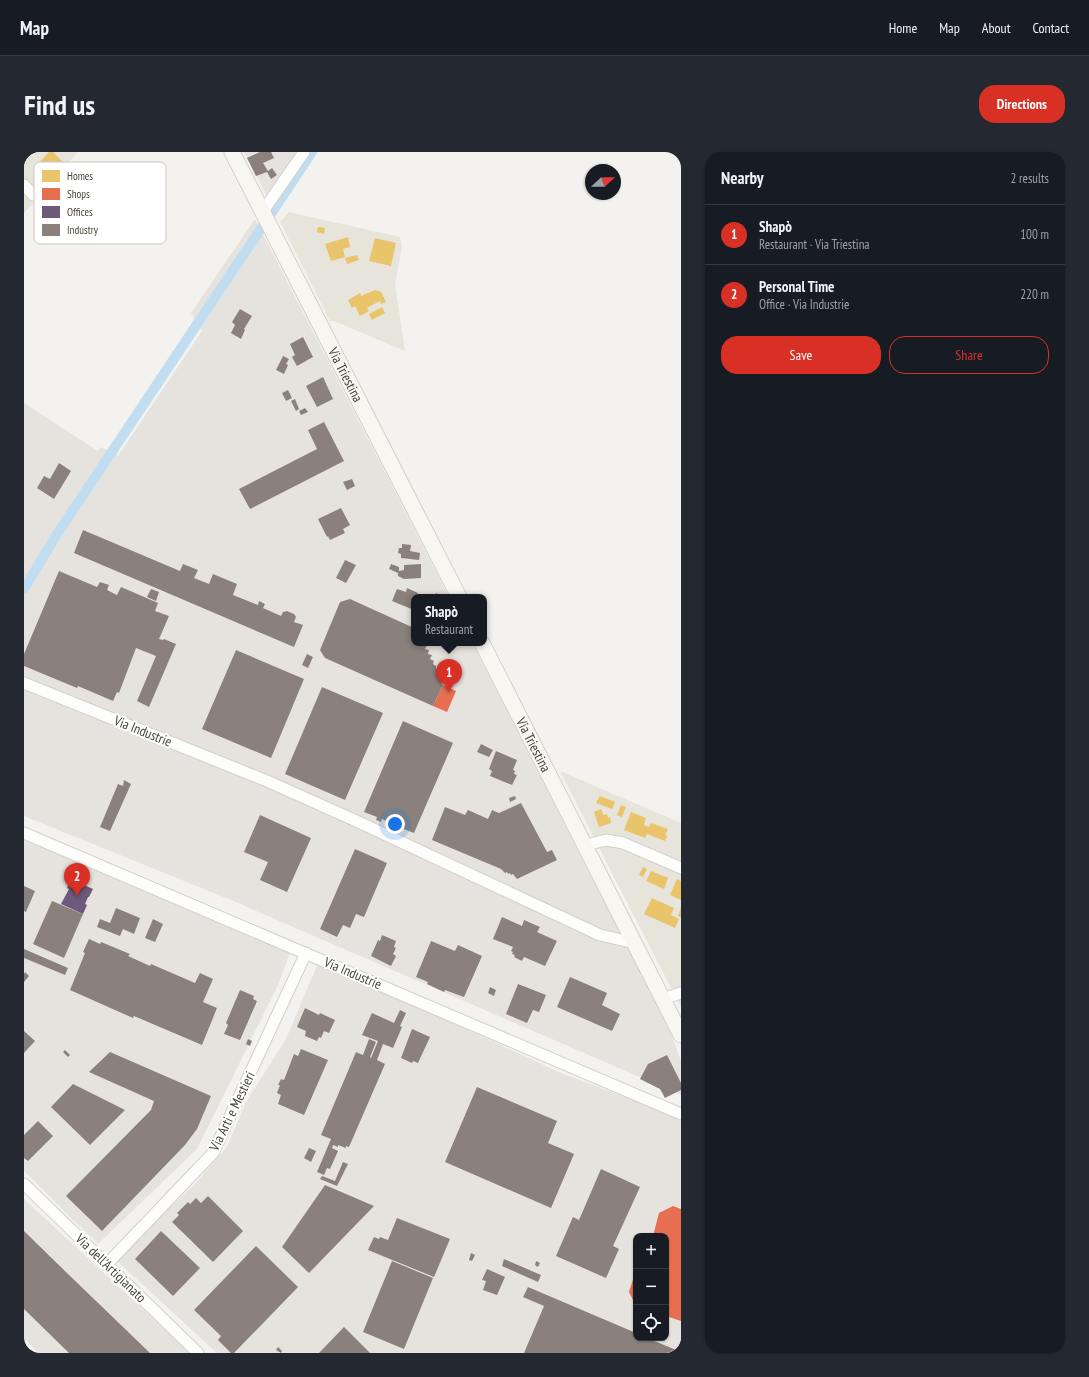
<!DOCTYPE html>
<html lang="en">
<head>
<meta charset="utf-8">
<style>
	:root { --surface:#171b24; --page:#242831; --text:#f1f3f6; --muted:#9ea1a6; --line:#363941; --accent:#d93025 }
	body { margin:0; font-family:"PT Sans Narrow",sans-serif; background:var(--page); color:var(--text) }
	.controls { position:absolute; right:12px; bottom:12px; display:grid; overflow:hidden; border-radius:8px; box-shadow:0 1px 3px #0004 }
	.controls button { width:36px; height:36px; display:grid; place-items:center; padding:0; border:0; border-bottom:1px solid var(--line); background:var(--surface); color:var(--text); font:20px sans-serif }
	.compass { position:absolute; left:561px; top:12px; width:36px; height:36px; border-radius:50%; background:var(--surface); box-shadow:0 1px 3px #0004; rotate:68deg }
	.you { position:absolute; left:371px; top:672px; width:14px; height:14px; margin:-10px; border:3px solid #fff; border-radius:50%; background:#1a73e8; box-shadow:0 0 0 6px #1a73e833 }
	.badge { display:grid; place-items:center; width:26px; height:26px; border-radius:50%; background:var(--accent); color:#fff; font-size:13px; font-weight:700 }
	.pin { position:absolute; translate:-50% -33px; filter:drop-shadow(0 1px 2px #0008) }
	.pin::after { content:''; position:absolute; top:21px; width:14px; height:12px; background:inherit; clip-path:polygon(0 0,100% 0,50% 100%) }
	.popup { position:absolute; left:387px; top:442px; width:76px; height:52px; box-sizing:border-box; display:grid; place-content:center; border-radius:8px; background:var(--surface); filter:drop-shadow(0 1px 3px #0005); font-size:13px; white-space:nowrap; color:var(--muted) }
	.popup b { font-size:15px; color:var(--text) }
	.popup::after { content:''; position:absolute; left:50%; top:100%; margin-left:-8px; border:8px solid transparent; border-top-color:var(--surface) }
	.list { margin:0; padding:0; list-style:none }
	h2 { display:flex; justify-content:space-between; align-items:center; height:52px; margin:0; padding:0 16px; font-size:17px }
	h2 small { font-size:13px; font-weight:400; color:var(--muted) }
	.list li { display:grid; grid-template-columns:26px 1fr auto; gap:12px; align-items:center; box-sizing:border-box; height:60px; padding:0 16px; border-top:1px solid var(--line) }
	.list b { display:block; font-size:15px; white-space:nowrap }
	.list p { margin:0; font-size:13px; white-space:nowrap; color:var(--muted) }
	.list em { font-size:13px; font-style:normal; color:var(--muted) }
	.actions { display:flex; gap:8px; padding:12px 16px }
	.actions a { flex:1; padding:9px 0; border:1px solid var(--accent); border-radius:16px; text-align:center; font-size:14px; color:var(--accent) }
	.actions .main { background:var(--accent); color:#fff }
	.icon { flex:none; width:22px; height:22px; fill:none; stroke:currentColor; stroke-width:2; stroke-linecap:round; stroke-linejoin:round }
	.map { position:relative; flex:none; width:657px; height:1201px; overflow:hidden; border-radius:16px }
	header { display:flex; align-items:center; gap:24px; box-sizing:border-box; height:56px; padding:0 20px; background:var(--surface); border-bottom:1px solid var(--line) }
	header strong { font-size:19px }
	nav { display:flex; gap:22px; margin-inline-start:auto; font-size:14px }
	.intro { display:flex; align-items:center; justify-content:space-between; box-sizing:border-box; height:96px; padding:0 24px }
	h1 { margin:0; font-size:28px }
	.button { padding:10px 18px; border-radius:16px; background:var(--accent); color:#fff; font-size:14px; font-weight:700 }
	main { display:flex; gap:24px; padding:0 24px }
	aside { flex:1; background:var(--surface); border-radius:16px; box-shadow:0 1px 3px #0004 }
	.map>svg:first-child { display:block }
	.residential { fill:#e7e4dc }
	.industrial { fill:#e6e2de; fill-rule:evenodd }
	.parking { fill:#e6e3df }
	.homes { fill:#e9c46a }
	.shops { fill:#e76f51 }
	.offices { fill:#6d597a }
	.industry { fill:#8a817c }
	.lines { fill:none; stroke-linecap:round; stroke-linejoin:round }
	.canal { stroke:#c0ddf1; stroke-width:10 }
	.minor-casing { stroke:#d2d0cb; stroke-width:13 }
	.secondary-casing { stroke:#d3cfc5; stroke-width:17 }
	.minor { stroke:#fdfdfc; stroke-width:11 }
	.secondary { stroke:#f7f6f1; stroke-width:15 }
	.labels { text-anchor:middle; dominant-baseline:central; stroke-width:4; stroke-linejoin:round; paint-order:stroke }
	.street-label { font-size:14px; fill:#4b4439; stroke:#fff }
	.key { fill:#fff; stroke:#c9c7c4; stroke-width:1 }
	.key-label { font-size:11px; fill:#4b4439 }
</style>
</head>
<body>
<header>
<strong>Map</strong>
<nav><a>Home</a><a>Map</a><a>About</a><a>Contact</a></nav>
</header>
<div class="intro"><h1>Find us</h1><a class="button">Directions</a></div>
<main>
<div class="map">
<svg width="657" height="1201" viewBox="0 0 657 1201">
	<rect width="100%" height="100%" fill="#f4f2ee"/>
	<path class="residential" d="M0,0H54L17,41V42L0,61Z
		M265,60L376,85L378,95L371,132L381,199L310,169H306L256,70Z
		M536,619L657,671V855L611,766Z"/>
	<path class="industrial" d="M220,0H273L243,44Z
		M231,67L425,445H390V491H448L646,879L657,909V943L207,748L0,664V251L74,299L77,295L94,304L178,179L167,161Z
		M0,683L268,796L253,835L173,997L74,1092L0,1019Z
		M295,809L537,921L657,966V1201H193L91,1107L171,1032L203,995L222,950L262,887ZM612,1084H642V1186H612Z
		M0,1047L166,1201H15L0,1186Z"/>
	<path class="parking" d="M321,431L390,460V473L316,440Z
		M409,491H444L502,605L402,565L407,555L423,563L433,539Z
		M27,890L53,915L0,970V918Z
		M298,1129L325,1154L278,1201H229Z"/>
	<path class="homes" d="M25,0H29L39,10L22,28L10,16Z
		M294,75L301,76L300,82L293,80Z
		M324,85L326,95L319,97L321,105L307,109L301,92Z
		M351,86L372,91L367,114L345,109Z
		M333,103L335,108L323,112L321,106Z
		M351,138L357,140L362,150L357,152L356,149L343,156L345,159L336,164L331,154L328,156L324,148L336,141L337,144Z
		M358,155L361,161L348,168L345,162Z
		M576,644L591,650L588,657L572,651Z
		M597,653L602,655L598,665L593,663Z
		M577,657L579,663L583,662L584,666L586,665L587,671L575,675L570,660Z
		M607,660L622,666L620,673L625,675L627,671L644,677L641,683L643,684L641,689L623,682L621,686L600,678Z
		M619,715L623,717L619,725L615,723Z
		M627,719L644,726L640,737L622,729Z
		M653,727L657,729V748L646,743Z
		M628,746L650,756L647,763L655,767L651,776L620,762Z
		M657,755V765L654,764Z"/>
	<path class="shops" d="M419,533L432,539L423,560L409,554Z
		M649,1054L657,1057V1169L642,1164V1084H629L635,1061Z
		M612,1118V1154L605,1140Z"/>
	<path class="offices" d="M47,727L69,737L65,745H64L61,752L63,753L59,762L37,752L45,737L43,736Z"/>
	<path class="industry" d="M236,0H247L250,6L239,11L244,19L248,16L253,23L247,27L243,20L232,24L223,6Z
		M216,157L228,164L220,177L221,178L217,187L207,181L211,173L208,170Z
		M279,185L289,205L273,214L268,205L271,203L266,192Z
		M259,204L265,207L262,212L264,213L260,222L252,218Z
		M299,225L309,247L293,255L282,234Z
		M264,238L268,246L262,249L258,241Z
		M271,247L275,257L272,259L267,249Z
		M281,256L284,260L277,263L275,259Z
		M300,270L320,309L226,357L215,337L293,297L284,278Z
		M35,311L47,319L30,347L13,336L20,324L26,327Z
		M328,327L331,334L323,338L319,330Z
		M317,356L326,373L319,377L321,381L306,388L304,384L303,385L294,367Z
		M59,378L156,419L159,412L174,418L170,426L185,432L189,422L213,432L209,443L234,453L235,449L241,452L239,456L257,464L259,460L263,459L270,462L272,465L270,470L279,473L270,495L50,401Z
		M378,392L387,393L386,399L396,401L395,408L377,406V402L374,401L375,396H378Z
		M321,408L332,413L322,431L312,426Z
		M367,412L375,415V419L380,418V413L397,412V426L380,427L374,424V421L365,417Z
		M35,419L73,435L76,430L85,433L83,438L93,443L97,435L134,451L131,459L145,464L135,487L139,488L140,487L152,492L125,555L113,549L132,504L112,496L95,541L93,540L89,549L54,534L53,536L0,514V502Z
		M383,436L394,441L392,445H390V458L368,449L373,437L382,440Z
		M127,437L135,440L132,449L123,445Z
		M413,441L415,445H406Z
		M326,447L390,476V491H399L403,493L401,497L405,498L404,502L408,503L406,507L410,509L409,512L412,514V517L415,519L414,522L418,524L416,529L419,533L409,554L301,506L296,498L316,450Z
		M212,498L280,527L247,606L178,577Z
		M283,502L289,505L284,516L278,513Z
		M298,535L359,561L321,648L261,622Z
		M379,569L429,591L390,681L377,676L376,678L371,676L372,673L358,667L357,670L352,668L353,665L340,660Z
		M457,592L469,598L465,605L453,600Z
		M472,599L493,608L489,618L491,619L490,622L493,623L488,633L466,624L468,619L465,617Z
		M100,628L107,632L86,679L76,675L94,632L99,634Z
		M491,644L492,647L486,650L485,646Z
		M497,651L523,700L528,698L533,708L493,727L489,722L487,723L486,721L484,722L483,720L481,721L477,717L408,688L421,655L441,663L444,658L464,667L468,658L475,661Z
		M236,663L287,686L263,740L236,728L244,710L220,700Z
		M331,697L363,711L340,765L332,762L326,776L319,773L313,785L296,777Z
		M0,734L11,739L2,760L0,759Z
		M28,749L59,762L40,806L9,792Z
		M92,756L116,766L110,782L99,777L96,784L73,775L76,767L86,771Z
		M478,765L498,774L500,768L516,775L513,780L533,789L521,814L500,805L498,809L490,805L491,803L488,802L489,800L487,799L489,795L469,787Z
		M129,767L139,772L131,790L121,786Z
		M358,783L372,789L370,795L372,796L369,802L372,804L367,814L347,804L354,788L356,789Z
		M65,787L76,792L77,790L106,802L104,804L126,814L127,812L171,831L176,821L189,827L179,850L193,856L178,893L110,864L109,866L46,838L61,801L59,800Z
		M407,789L431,799L434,793L458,804L440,845L421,838L420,840L403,832L404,830L392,825Z
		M0,797L44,816L41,823L0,806Z
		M1,820L5,824L0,830V822Z
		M546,825L583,841L578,853L596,862L588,879L533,855Z
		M494,832L522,843L515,860L509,858L503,871L482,862Z
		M466,835L472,838L470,844L464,841Z
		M216,838L230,844L229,847L233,849L216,888L200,882L204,873L202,871Z
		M281,856L295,863L296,861L311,868L305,881L300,879L297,886L295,885L293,889L281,884L282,879L273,875Z
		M376,858L382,861L376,874L378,875L369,896L359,892L353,908L361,912L325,995L322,994V996L314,993V995L309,993L308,996L314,999L306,1017L303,1016L300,1023L293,1020L307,987L297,983L332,900L339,903L345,887L352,890L346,905L347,906L354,889L338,883L348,861L370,871Z
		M388,877L406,885L394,911L389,909L388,911L377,906Z
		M0,879L11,889L0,901Z
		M224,887L228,889L226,894L222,892Z
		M277,897L304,908L280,963L254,952L257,943L253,941L256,933H254L257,927L260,928L270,902L274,904Z
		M41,898L46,903L44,905L39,900Z
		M86,900L187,944L173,977L161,993L78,1079L42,1044L127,958L130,949L65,920Z
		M643,903L657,931V938L641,946L636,937L616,927L624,912Z
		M49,932L101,958L66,993L27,955Z
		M453,935L533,969L524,991L550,1002L527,1056L421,1010Z
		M14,969L29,984L4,1009L0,1006V983Z
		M285,996L292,999L287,1010L280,1006Z
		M319,1010L324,1012L313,1034L296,1027L298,1024L311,1029Z
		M577,1017L616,1035L589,1094L595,1097L582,1126L532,1104L549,1065L555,1068Z
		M301,1033L350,1054L285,1121L258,1095Z
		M184,1044L219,1079L189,1110L148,1070L155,1063L153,1061L164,1050L166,1052L172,1046L177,1051Z
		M373,1066L426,1087L410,1125L344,1098L350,1085L355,1087L356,1085L364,1088Z
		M0,1079L44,1122L126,1201H45L0,1157Z
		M137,1079L176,1116L149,1144L111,1107Z
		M232,1094L274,1135L210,1201H207L194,1188L197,1184L170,1158Z
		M447,1101L451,1103L448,1109L445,1108Z
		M480,1107L517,1123L514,1130L478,1114Z
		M368,1109L409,1126L380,1197L339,1180Z
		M512,1109L516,1111L514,1115L511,1113Z
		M463,1117L481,1125L473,1143L459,1138L462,1129L458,1128Z
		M504,1135L612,1181V1186H623L657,1200V1201H500L520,1154L499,1145Z
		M320,1175L346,1201H295Z
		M254,1195L258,1199L257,1201L252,1198Z"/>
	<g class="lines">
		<path class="canal" d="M0,437L33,382L288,0"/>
		<g class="minor-casing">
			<path id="minor" d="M0,33L9,43
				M239,59L280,0
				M0,531L243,629L328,667L576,783L611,791
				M0,681L657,962
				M562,693L582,688L599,691L657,716
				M638,847L657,841
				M0,1032L174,1201
				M83,1112L189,1001L282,801"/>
		</g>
		<g class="secondary-casing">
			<g id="secondary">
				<path id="s1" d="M208,0L435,445"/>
				<path id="s2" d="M458,491L657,883"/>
			</g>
		</g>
		<use href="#minor" class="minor"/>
		<use href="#secondary" class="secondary"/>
	</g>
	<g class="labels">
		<g class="street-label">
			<text stroke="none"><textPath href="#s1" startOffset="250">Via Triestina</textPath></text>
			<text transform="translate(119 579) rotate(22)">Via Industrie</text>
			<text stroke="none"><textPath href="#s2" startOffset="114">Via Triestina</textPath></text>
			<text transform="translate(329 821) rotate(23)">Via Industrie</text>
			<text transform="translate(208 959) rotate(-64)">Via Arti e Mestieri</text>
			<text transform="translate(87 1116) rotate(44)">Via dell'Artigianato</text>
		</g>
	</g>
	<rect x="10" y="10" width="132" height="82" rx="6" class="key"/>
	<rect x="18" y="18" width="18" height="12" fill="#e9c46a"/>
	<rect x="18" y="36" width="18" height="12" fill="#e76f51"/>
	<rect x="18" y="54" width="18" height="12" fill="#6d597a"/>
	<rect x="18" y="72" width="18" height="12" fill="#8a817c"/>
	<g class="key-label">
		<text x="43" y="28">Homes</text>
		<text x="43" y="46">Shops</text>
		<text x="43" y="64">Offices</text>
		<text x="43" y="82">Industry</text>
	</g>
</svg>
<div class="controls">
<button>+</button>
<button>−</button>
<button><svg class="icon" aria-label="locate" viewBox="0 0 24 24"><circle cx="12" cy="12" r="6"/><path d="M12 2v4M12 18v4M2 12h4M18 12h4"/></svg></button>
</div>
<svg class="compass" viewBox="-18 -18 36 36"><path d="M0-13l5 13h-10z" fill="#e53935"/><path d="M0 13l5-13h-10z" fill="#9ea1a6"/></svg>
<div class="you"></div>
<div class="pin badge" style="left:425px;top:540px">1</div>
<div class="popup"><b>Shapò</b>Restaurant</div>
<div class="pin badge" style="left:53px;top:744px">2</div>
</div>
<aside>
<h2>Nearby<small>2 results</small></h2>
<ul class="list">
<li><span class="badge">1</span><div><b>Shapò</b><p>Restaurant · Via Triestina</p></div><em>100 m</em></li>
<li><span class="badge">2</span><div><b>Personal Time</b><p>Office · Via Industrie</p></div><em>220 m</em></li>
</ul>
<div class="actions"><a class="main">Save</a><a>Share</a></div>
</aside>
</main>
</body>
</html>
